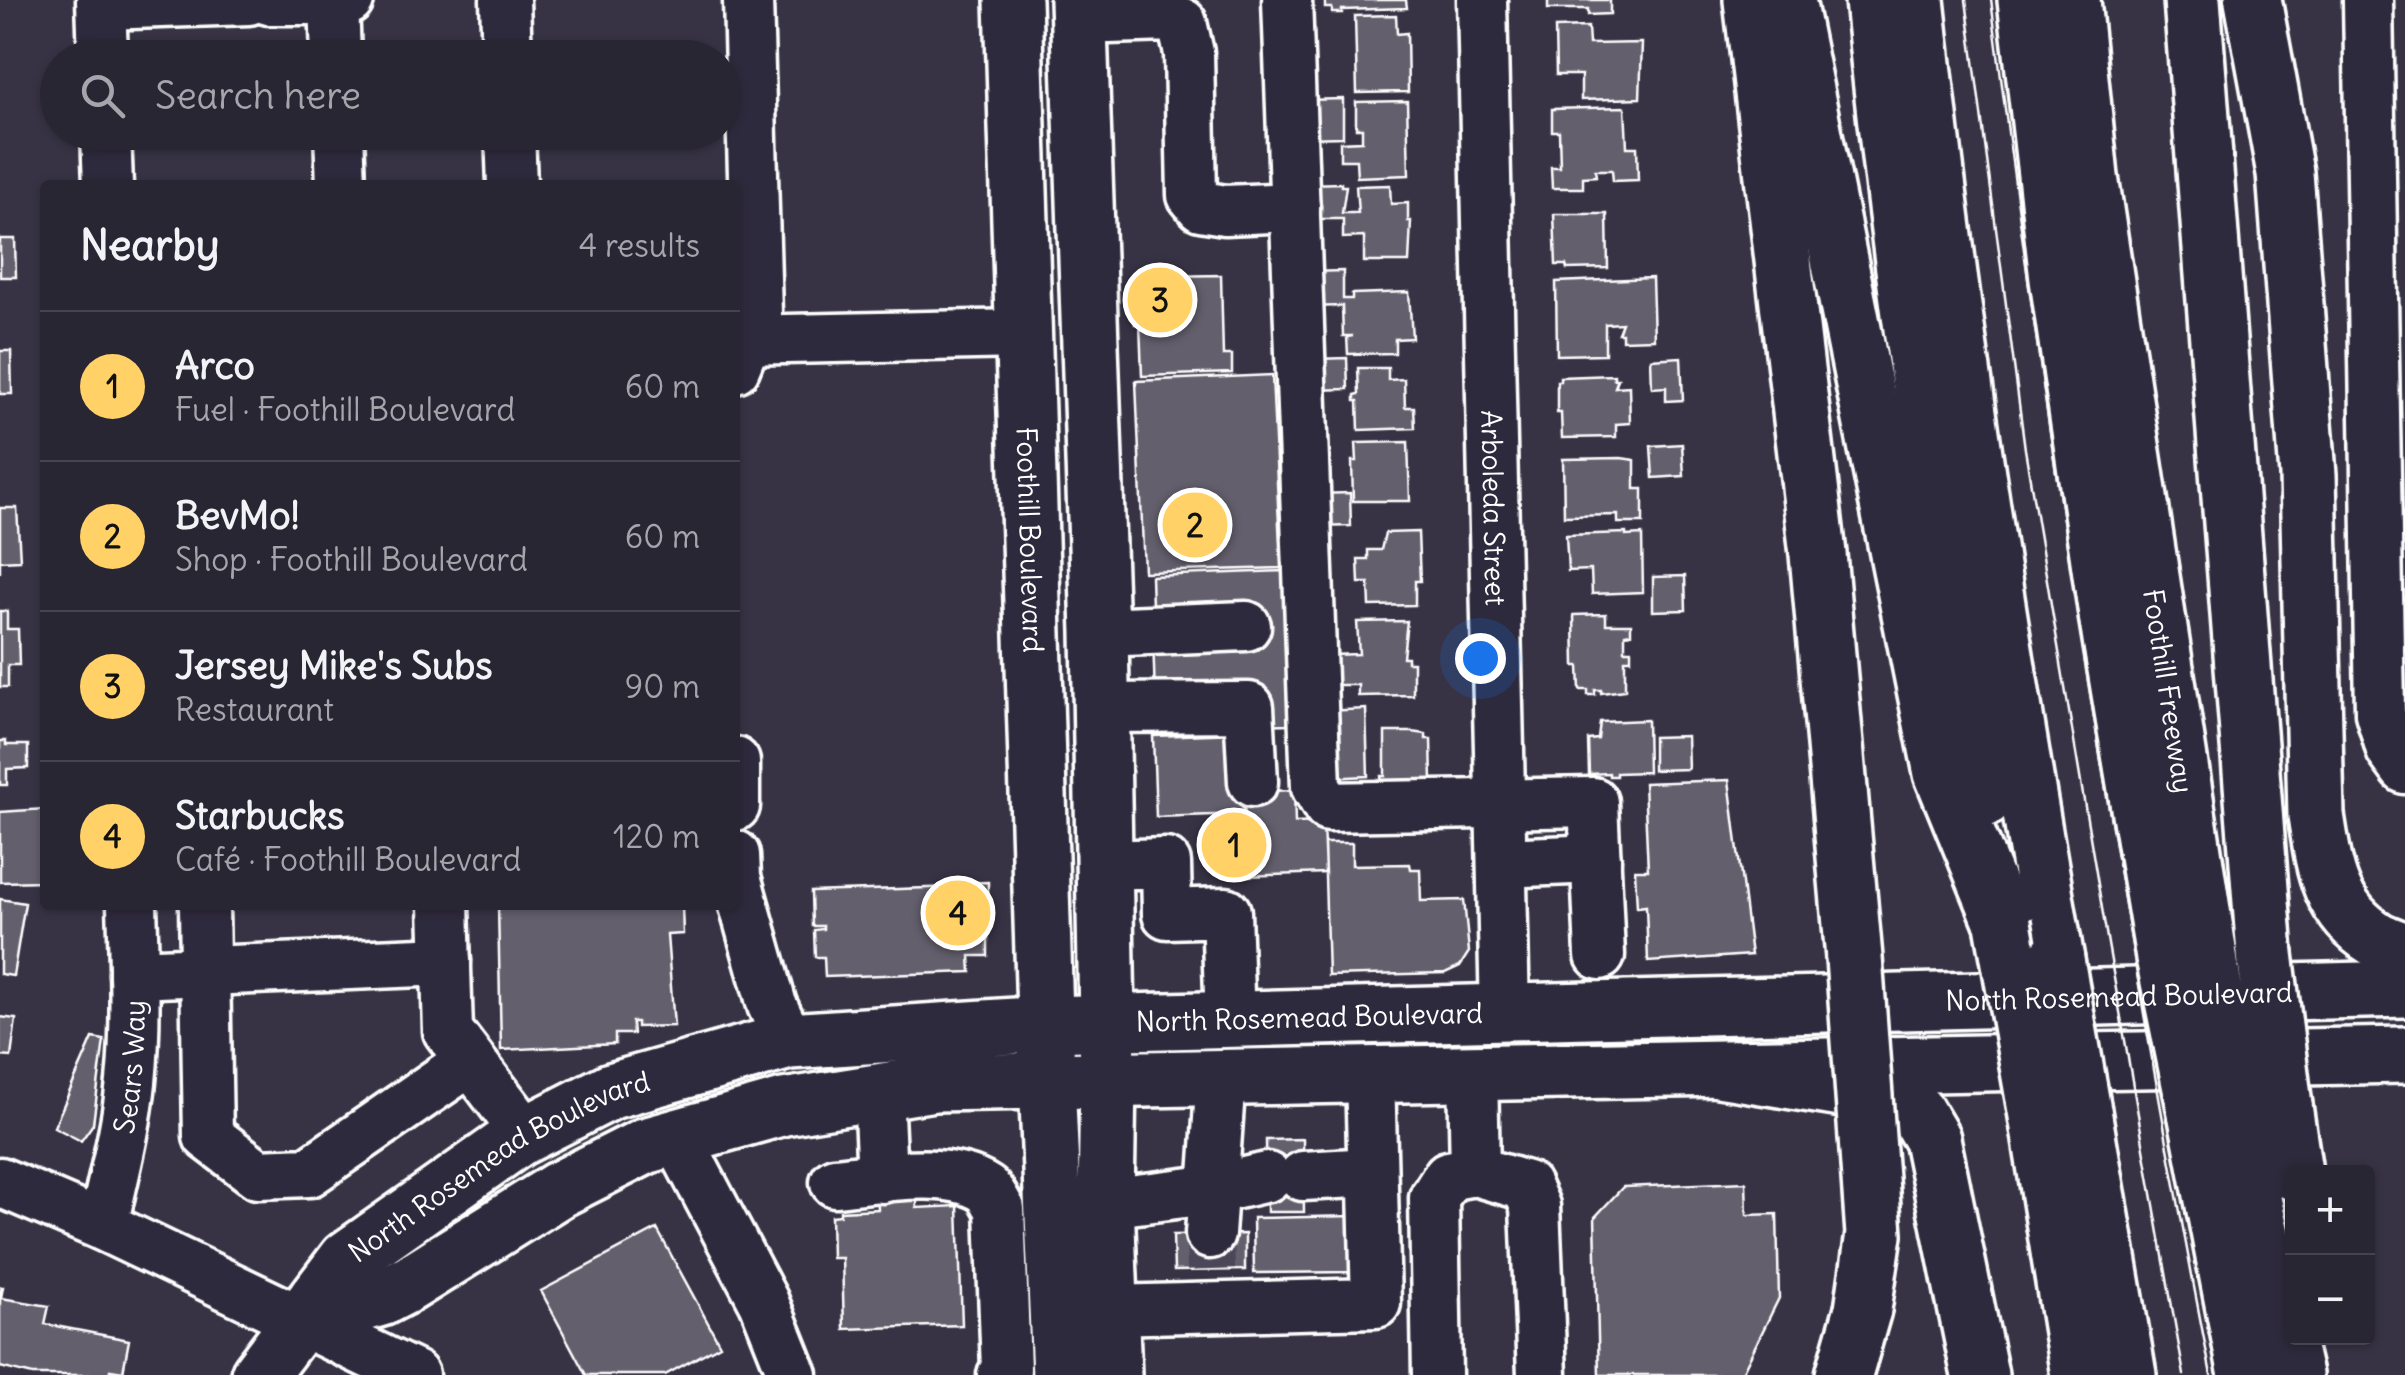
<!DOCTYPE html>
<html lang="en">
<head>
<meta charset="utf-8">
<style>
	:root { --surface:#292634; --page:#353240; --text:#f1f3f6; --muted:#a5a5ac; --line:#45434f; --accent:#ffd166 }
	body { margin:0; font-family:Delius,sans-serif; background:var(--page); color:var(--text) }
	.controls { position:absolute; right:30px; bottom:30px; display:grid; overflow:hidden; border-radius:10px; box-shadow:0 2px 8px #0004 }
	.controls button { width:90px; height:90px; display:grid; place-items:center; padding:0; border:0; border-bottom:2px solid var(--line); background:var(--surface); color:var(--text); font:50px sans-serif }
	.you { position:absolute; left:1480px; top:658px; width:35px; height:35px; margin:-25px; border:8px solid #fff; border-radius:50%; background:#1a73e8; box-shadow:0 0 0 15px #1a73e833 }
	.badge { display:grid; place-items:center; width:65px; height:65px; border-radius:50%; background:var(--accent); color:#111; font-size:32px; font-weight:700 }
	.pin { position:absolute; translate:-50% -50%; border:5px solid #fff; box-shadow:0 2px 10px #0006 }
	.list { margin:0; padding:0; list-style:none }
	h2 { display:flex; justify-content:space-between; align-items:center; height:130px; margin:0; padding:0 40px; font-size:42px }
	h2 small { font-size:32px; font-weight:400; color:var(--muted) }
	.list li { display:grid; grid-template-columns:65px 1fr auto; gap:30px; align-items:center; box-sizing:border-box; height:150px; padding:0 40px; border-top:2px solid var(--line) }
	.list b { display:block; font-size:38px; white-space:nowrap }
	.list p { margin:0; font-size:32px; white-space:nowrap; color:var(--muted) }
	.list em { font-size:32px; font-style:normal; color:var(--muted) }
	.icon { flex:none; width:55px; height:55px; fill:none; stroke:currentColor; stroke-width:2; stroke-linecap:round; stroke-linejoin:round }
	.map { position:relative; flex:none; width:2405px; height:1375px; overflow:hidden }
	.search { position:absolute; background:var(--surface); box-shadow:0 2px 8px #0004; left:40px; top:40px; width:700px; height:110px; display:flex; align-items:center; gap:25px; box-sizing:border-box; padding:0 35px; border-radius:55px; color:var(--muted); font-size:38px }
	.panel { position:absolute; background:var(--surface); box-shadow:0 2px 8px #0004; left:40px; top:180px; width:700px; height:730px; border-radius:10px }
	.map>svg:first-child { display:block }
	.building { fill:#635f6d; stroke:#fff; stroke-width:2.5 }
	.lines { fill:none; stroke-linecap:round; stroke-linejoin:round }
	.minor-tunnel { stroke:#4b4758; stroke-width:48; stroke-dasharray:48 24; stroke-linecap:butt }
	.minor-casing { stroke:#fff; stroke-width:55 }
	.major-casing { stroke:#fff; stroke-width:62 }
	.highway-casing { stroke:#fff; stroke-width:62 }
	.minor { stroke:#2f2a3d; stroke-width:48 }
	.major { stroke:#2f2a3d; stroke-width:55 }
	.highway { stroke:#2f2a3d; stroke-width:55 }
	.tram { stroke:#fff; stroke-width:2.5 }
	.highway-bridge-casing { stroke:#fff; stroke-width:62; stroke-linecap:butt }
	.highway-bridge { stroke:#2f2a3d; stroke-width:55 }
	.labels { text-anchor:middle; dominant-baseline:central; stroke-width:9; stroke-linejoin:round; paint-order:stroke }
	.street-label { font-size:28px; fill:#fff; stroke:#2f2a3d }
</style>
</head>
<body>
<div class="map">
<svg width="2405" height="1375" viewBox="0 0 2405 1375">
	<rect width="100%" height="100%" fill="#373345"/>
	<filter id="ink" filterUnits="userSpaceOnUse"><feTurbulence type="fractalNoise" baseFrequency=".01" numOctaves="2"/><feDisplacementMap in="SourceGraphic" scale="20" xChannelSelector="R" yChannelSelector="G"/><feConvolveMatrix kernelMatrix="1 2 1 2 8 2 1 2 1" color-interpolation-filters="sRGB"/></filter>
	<g filter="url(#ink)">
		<path class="building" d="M1325,0H1406L1407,8L1342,10V13H1332V8H1325Z
			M1548,0H1610V14L1588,15V9H1548Z
			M1396,15L1397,34L1407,33L1408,92L1357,93L1355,16Z
			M1588,27L1589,44L1642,43L1640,98L1581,100V75H1556L1555,28Z
			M1343,99V137L1305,138L1304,100Z
			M1407,101L1409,175L1357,177L1356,160H1340V142L1362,141V128H1356V102Z
			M1625,107L1627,147H1637L1638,180L1613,181L1612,170H1595L1596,176L1583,177V188H1552L1551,167H1560L1559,131H1552V109Z
			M1341,183V186H1346L1342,213H1358L1356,186L1390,185L1391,204L1408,203V221H1411L1409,262H1364V237L1343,238V219H1308V184Z
			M1554,214H1607L1608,268L1567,269L1566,265H1556Z
			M0,239H15L16,277H0Z
			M1343,271V299H1352V294L1409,292L1412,338L1395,339V353L1348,354L1347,337L1353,336H1343L1342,306L1309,307L1308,272Z
			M1221,275L1223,355H1232V373L1142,376L1140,324H1135L1134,285L1166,284V276Z
			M1652,278L1654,339L1622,340V333H1618L1622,323L1605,324V354L1557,355L1556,282Z
			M0,351H11L12,394H0Z
			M1681,357L1683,400L1666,401V387L1652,388L1651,359Z
			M1347,358L1348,389L1315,390L1314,359Z
			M1358,368H1388V380L1404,379L1405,407H1414L1415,428L1359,430L1358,401H1355V395L1359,394Z
			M1272,375L1281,568L1144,572L1136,381Z
			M1614,375V379H1618L1615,387L1629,386L1630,423L1616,424V437L1562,438L1561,413H1557V381H1560V377Z
			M1408,442L1410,501H1353L1352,461H1357L1356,443Z
			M1682,444L1684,476L1653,478L1651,446Z
			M1621,458L1635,460V489H1643V523H1618V515L1564,516L1563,459Z
			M1350,493L1351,526L1318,527L1317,494Z
			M0,508H17L20,560L0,561V573Z
			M1418,532L1420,581H1415V605L1370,606L1369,583H1359L1358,559H1368V550H1381L1385,533Z
			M1626,533V536L1642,535L1643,592L1592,594L1591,570L1568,571L1566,535Z
			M1283,571L1288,724L1156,728L1151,576Z
			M1685,576L1686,610L1653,611V577Z
			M0,611H7V629H18L19,665H8V687H0Z
			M1606,614V624H1631V633L1625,634V650H1631V659H1625V690L1601,693V690H1595V695H1588V690H1580L1579,666H1575L1574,615Z
			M1407,621L1403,657H1407V662H1413V695L1358,696V685H1332L1331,655L1359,654L1357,622Z
			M1366,709L1368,776L1328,778L1325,711Z
			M1647,720L1648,772L1616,773V776H1609V773L1589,774L1588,740L1598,739L1600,722Z
			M1385,732H1412L1426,734V739H1431L1432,782L1382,783L1381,776H1385Z
			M1239,733L1243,814L1156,817L1153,736Z
			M1687,736L1688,769L1653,770V737Z
			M0,741H6V745H28V768L7,769V785H0Z
			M1729,780L1751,955L1648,962L1646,906L1637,907L1635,870H1648L1644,783Z
			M1294,790L1295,823L1323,822L1325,873L1246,876L1244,792Z
			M45,809V881L0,882V812Z
			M1324,843H1352V865L1410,864L1411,869H1420L1421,901L1464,900L1469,952L1460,966L1445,973L1328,976Z
			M988,882V956H970L971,972L825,977L824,957H815L814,930L823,929V926H812L811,892L957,887V883Z
			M0,899L25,903L13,976L0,974Z
			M498,905H682L683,934L667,935L674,1026L637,1027V1022H632L633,1034H615V1044L501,1050Z
			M0,1017L16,1019L11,1057L0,1056Z
			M93,1038L104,1040L93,1124L81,1141L54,1127Z
			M1303,1139L1304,1212H1267L1266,1140Z
			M1746,1182L1747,1215L1777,1214L1779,1298L1741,1375H1599L1595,1217L1623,1187Z
			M917,1188V1208L958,1206L962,1325L844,1329L842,1258H832L831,1216L840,1215V1211L878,1209L877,1190Z
			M1355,1216L1356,1272L1254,1273L1253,1218Z
			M657,1229L720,1345L665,1375H586L541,1291Z
			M1245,1234V1270L1174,1271L1173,1235Z
			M0,1287H3L1,1298L49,1306L45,1324L129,1340L123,1372L110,1370L109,1375H33L0,1367Z"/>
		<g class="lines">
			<path class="minor-tunnel" d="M1210,1234L1211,1270"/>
			<g class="minor-casing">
				<g id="minor">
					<path d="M101,0L103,58"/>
					<path d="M269,0H349"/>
					<path d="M334,0L336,58"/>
					<path d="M505,0L507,58"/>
					<path d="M1287,0L1316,787L1328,807L1593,802L1600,955"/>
					<path id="s1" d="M1482,0L1505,1015"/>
					<path d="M2368,0L2380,713L2391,750L2405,769"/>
					<path d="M102,5L249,0"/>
					<path d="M1078,20L1169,17L1182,23L1189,53L1192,195L1201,206L1225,210L1295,207"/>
					<path d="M106,132L108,185"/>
					<path d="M339,132L341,185"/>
					<path d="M510,132L512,185"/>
					<path d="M735,340L1022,334"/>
					<path d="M735,368L757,314L748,0"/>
					<path d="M1100,632L1246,626"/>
					<path d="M1100,708L1249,707L1253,782"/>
					<path d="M735,762V806"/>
					<path d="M735,855L736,877L772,1005L789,1041"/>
					<path d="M1502,863L1596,859"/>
					<path d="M1103,865L1166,863L1167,914L1226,912L1230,1021"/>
					<path d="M204,905L208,1136L258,1174L309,1172L470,1061"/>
					<path d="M444,905L448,1031L526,1134"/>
					<path d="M134,974L446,961"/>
					<path d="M1473,1071L1475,1171"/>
					<path d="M878,1092L882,1178"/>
					<path d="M677,1137L764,1302L793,1375"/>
					<path d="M1303,1176L1372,1172"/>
					<path d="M0,1182L103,1226L414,1375"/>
					<path d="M835,1182C877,1178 949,1164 986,1189C992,1193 996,1203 1000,1209L1006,1369L1002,1375"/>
					<path d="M1106,1203L1215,1189L1267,1177"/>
					<path id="s2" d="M103,1226C113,1178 126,1131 131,1082C137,1023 134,964 132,905"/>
					<path d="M1210,1234L1221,1076"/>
					<path d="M1110,1310L1376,1303L1370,1074"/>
					<path d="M1437,1375L1434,1198L1448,1176L1475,1171L1526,1186L1535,1206L1542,1375"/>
				</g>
			</g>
			<g class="major-casing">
				<g id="major">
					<path id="s3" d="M1013,0L1047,1079L1060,1375"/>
					<path d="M1078,0L1100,632L1108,1077L1106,1203L1113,1375"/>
					<path d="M301,1322L381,1298L408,1284L558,1190L645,1146L784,1107L934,1083L2405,1055"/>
					<path id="s4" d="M259,1375L347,1259L517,1139L611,1091L789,1041L1046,1024L2405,989"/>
				</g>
			</g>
			<g class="highway-casing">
				<g id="highway">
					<path d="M1752,0L1818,554L1854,958"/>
					<path d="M1787,0L1942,773L2003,923"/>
					<path d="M1873,0C1899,268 1941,534 1984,799"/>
					<path d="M1916,0C1950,322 2001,642 2056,960"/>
					<path d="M2026,0L2058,279L2107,615L2164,957"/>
					<path id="s5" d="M2072,0L2090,177L2209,956"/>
					<path d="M2192,0L2265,954"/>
					<path d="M2253,0L2285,173L2308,475L2316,815C2324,865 2328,909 2376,939C2385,944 2396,947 2405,952"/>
					<path d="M1719,1069L1897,1098L1916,1112L1932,1139L1980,1375"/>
					<path d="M2284,1106L2294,1172"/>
					<path d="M2232,1110L2294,1375"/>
					<path d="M2083,1111L2128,1375"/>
					<path d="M2196,1112L2247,1375"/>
					<path d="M2039,1127L2079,1375"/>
					<path d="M1844,1375L1863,1309"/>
				</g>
			</g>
			<use href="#minor" class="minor"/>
			<use href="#major" class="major"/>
			<use href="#highway" class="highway"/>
			<path class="tram" d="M1966,0L2025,449L2108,944L2184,1375
				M1991,0C2049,461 2122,919 2211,1375"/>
			<g class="highway-bridge-casing">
				<path id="highway-bridge" d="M2003,923L2039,1127
					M2265,954L2284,1106
					M2209,956L2232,1110
					M2164,957L2196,1112
					M1854,958L1874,1234L1863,1309
					M2056,960L2083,1111"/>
			</g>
			<use href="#highway-bridge" class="highway-bridge"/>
		</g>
	</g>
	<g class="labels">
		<g class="street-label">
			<text stroke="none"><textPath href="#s1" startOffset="508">Arboleda Street</textPath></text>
			<text stroke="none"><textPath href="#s3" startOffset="540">Foothill Boulevard</textPath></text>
			<text stroke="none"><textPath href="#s5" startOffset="698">Foothill Freeway</textPath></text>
			<text stroke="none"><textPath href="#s4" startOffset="1975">North Rosemead Boulevard</textPath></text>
			<text stroke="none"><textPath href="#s4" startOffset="1165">North Rosemead Boulevard</textPath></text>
			<text stroke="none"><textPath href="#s2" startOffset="162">Sears Way</textPath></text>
			<text stroke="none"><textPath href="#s4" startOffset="325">North Rosemead Boulevard</textPath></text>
		</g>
	</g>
</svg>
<div class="controls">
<button>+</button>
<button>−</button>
</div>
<div class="you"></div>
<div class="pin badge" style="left:1234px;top:845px">1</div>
<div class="pin badge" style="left:1195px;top:525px">2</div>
<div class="pin badge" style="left:1160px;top:300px">3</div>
<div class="pin badge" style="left:958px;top:913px">4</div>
<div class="search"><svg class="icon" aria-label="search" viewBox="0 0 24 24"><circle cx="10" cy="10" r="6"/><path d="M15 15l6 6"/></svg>Search here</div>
<section class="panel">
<h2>Nearby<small>4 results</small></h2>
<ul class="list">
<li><span class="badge">1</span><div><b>Arco</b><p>Fuel · Foothill Boulevard</p></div><em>60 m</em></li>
<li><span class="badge">2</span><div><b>BevMo!</b><p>Shop · Foothill Boulevard</p></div><em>60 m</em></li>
<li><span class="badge">3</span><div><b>Jersey Mike's Subs</b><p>Restaurant</p></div><em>90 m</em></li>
<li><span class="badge">4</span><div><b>Starbucks</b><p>Café · Foothill Boulevard</p></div><em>120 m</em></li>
</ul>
</section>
</div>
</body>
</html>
